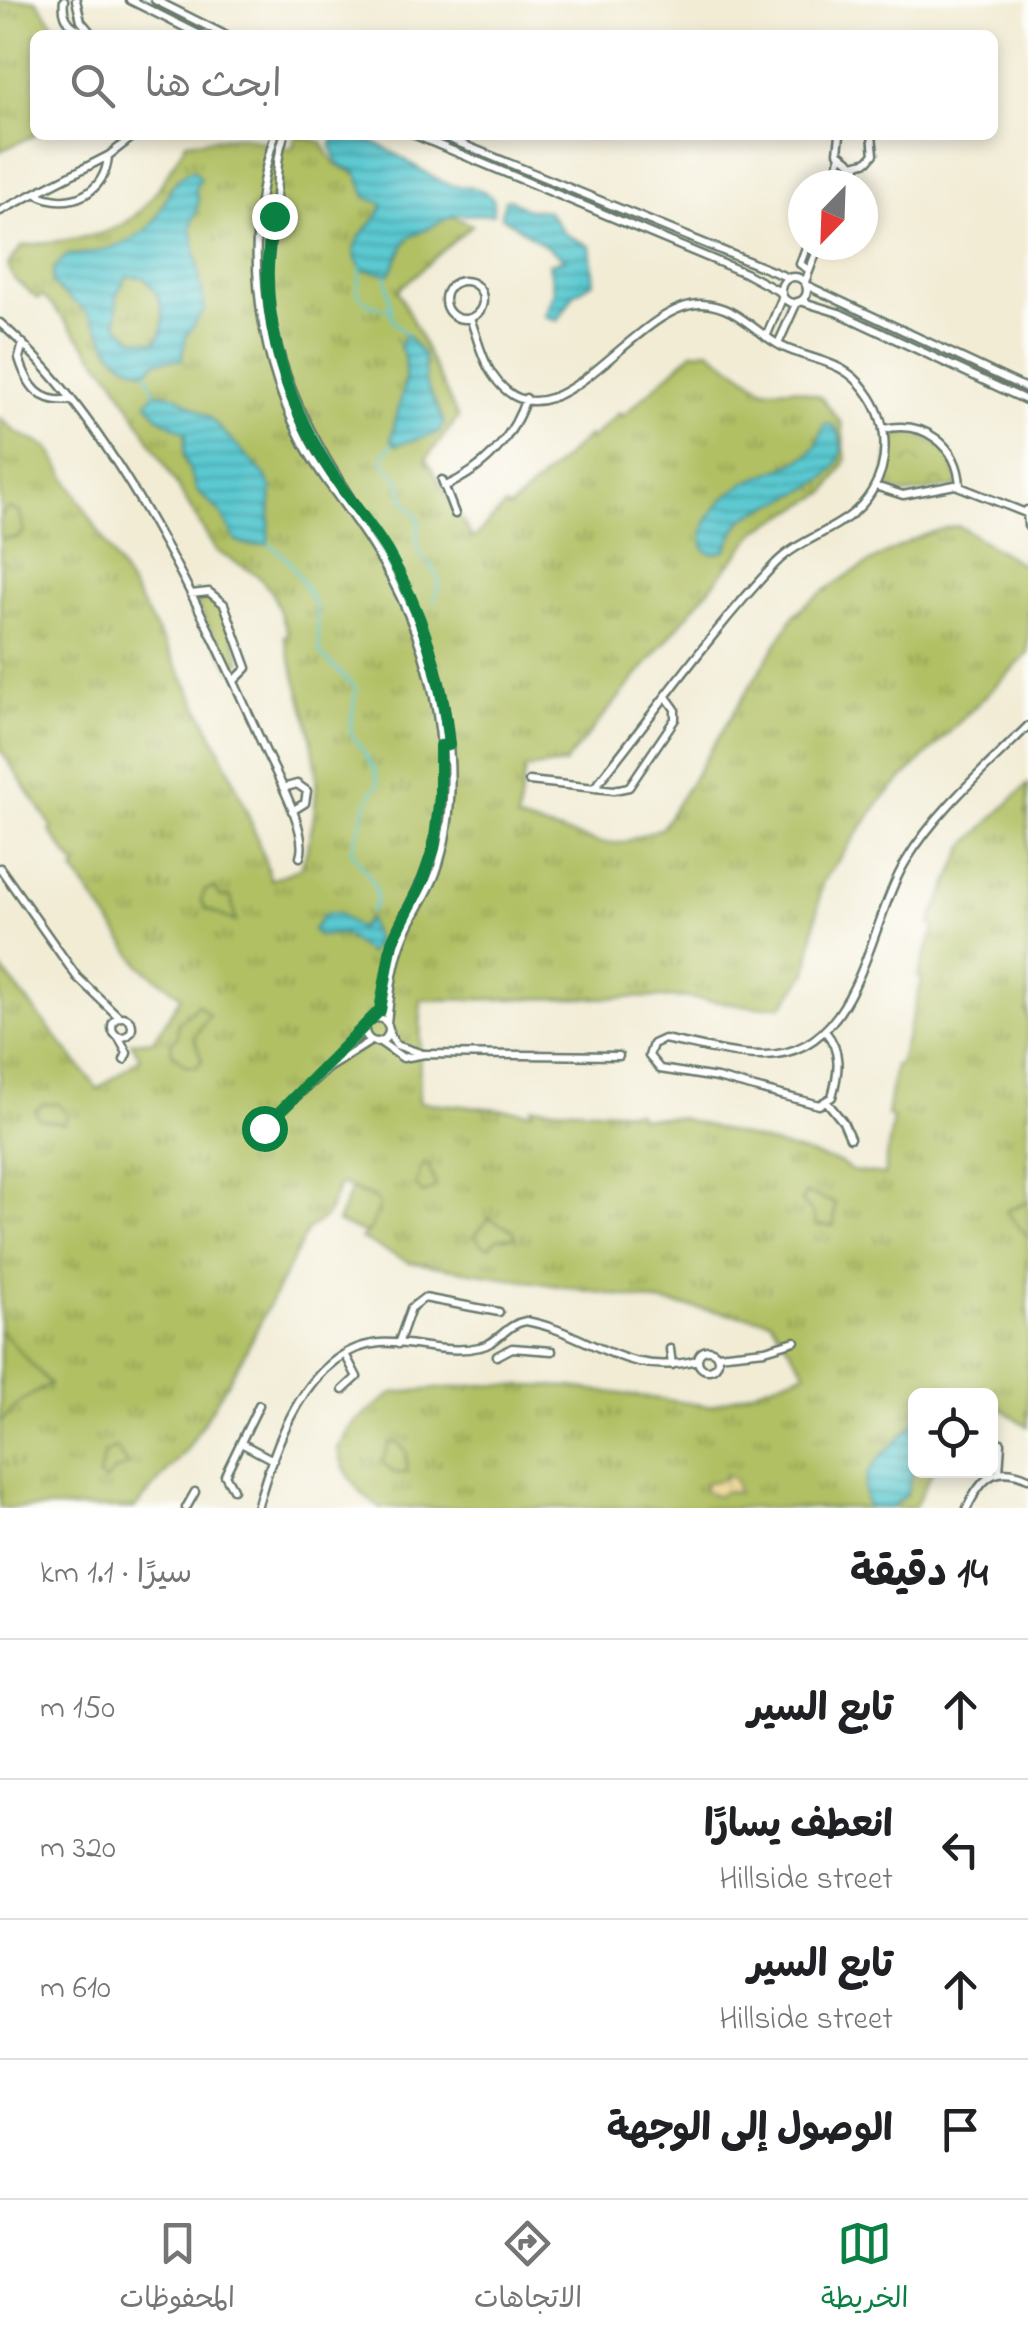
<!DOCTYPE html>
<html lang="ar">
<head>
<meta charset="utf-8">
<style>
	:root { --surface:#fff; --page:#f6f6f6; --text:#202124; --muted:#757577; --line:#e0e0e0; --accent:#0b8043 }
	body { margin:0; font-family:"Indie Flower","Playpen Sans Arabic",sans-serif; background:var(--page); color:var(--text); direction:rtl }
	.controls { position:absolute; right:30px; bottom:30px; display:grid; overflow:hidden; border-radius:15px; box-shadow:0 5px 15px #0003 }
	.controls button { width:90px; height:90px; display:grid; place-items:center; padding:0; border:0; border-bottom:2px solid var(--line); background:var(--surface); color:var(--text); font:50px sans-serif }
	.compass { position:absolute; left:788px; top:170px; width:90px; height:90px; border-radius:50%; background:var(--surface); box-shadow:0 5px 15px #0003; rotate:203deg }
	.stop { position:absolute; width:30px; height:30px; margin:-22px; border:8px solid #0b8043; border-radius:50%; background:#fff }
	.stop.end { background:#0b8043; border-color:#fff; box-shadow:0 2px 10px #0008 }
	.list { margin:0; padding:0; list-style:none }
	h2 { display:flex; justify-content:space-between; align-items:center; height:130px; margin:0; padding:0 40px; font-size:42px }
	h2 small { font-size:32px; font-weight:400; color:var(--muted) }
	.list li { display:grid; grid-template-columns:65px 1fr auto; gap:30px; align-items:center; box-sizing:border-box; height:140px; padding:0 40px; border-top:2px solid var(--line) }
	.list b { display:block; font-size:38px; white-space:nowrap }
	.list p { margin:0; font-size:32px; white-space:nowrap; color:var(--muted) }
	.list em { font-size:32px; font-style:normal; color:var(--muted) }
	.icon { flex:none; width:55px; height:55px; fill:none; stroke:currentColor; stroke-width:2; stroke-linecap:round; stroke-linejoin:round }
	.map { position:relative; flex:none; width:1028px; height:1508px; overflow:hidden; direction:ltr }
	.search { position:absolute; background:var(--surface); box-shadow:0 5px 15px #0003; left:30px; right:30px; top:30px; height:110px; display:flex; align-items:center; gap:25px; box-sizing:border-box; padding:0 35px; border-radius:15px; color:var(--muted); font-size:38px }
	.sheet { height:690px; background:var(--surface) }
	nav { display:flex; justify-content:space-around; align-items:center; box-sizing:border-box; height:140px; border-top:2px solid var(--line); background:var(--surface); font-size:28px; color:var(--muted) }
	nav a { display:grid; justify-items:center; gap:5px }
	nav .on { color:var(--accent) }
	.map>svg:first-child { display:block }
	.grass { fill:url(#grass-tufts); stroke:#687e4c; stroke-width:2.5 }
	.sand { fill:url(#sand-dots); stroke:#868c69; stroke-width:2.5 }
	.park { fill:url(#park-crowns); stroke:#687e4c; stroke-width:2.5 }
	.pitch { fill:#b1c063; stroke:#687e4c; stroke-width:2.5 }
	.water { fill:url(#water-rules); stroke:#3d8382; stroke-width:2.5; fill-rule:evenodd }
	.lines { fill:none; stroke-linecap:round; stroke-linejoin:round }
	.stream { stroke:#5bc9d1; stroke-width:2.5 }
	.minor-casing { stroke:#697a6c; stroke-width:11 }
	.minor { stroke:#fff; stroke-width:6 }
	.route { stroke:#0b8043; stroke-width:12 }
</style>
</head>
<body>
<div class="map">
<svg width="1028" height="1508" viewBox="0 0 1028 1508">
	<defs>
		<pattern id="grass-tufts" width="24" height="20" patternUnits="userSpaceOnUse" patternTransform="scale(2.5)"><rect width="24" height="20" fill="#b1c063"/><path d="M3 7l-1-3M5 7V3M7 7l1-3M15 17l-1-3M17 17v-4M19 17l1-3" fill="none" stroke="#8f9d52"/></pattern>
		<pattern id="sand-dots" width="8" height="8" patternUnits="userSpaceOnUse" patternTransform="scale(2.5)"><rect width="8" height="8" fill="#eeda9e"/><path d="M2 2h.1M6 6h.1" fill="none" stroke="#ccbc89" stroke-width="1.8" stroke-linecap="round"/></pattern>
		<pattern id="park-crowns" width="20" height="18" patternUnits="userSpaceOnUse" patternTransform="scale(2.5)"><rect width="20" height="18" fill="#b1c063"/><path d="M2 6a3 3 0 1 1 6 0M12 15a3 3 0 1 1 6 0" fill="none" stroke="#8f9d52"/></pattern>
		<pattern id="water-rules" width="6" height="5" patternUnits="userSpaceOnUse" patternTransform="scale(2.5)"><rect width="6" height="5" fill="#5bc9d1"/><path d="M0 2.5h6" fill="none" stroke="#4ba4aa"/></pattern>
	</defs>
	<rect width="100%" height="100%" fill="#fdfcf7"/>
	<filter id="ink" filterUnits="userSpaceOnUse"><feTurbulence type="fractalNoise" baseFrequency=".01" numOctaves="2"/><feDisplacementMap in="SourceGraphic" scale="20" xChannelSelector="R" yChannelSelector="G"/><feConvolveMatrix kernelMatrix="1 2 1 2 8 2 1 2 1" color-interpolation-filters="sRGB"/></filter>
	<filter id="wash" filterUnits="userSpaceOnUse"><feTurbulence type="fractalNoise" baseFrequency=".0048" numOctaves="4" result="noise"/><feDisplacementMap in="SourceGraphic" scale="40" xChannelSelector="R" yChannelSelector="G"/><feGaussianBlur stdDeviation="2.25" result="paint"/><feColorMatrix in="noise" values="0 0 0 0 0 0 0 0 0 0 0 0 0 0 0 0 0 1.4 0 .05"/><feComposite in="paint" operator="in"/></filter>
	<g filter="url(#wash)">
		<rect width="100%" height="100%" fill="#f2ecd5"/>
		<path class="grass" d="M0,0H36L62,35H35V135L0,151Z
			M296,135L321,142L335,164L472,225L398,290L458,418L426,459L473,539L505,506L509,509L588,436L591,439L619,413L623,416L693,352L709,350L764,389L794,388L821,397L842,424L846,461L827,492L758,530L564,764L525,769L517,820L601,843H622L662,828L795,614C821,588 922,527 959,526L1028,568V654L882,799L822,883L807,973L783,1005L757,1007L682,997L421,1000L419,1102L532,1112V1107L638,1112L639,1117L680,1118L840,1163L852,1171L884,1175L893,1118L887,1116L895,1065H899L922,980L918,976L935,927L930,924L965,846L1028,784V1427L991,1401L990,1396H916V1470L933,1471L914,1508H381C359,1495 343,1473 338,1449L353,1423L393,1393L479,1385L571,1387L710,1406L806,1372L770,1320L409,1262L361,1239L370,1230L376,1199L340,1184L325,1218L308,1229L241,1360L188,1448L135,1508H0V967L98,1089L140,1058L131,1042L154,1040L181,996L141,966L74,871L77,868L50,831L53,828L0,749V418L16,432L49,448C129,587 224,725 271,880L301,868C334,770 307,726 284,636L288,633L272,592L256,574L216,551L113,378L50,303L41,295L38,299L14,279L8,265L22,246C127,233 134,234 186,142L240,136L292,149Z"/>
		<path class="sand" d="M725,1474L735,1480L738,1493L724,1491L718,1496L705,1491L704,1483L725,1479Z"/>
		<path class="park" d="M908,434C942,440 953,452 959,486L906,494L885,488L890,441L892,436Z
			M195,600L211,601L229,620L241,662L232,671Z"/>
		<path class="pitch" d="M9,508L20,513L24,532L17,538L0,539V517Z
			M214,888L219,896L231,897L236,922L206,909L201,900L205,890Z
			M198,1004L209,1015L194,1037L202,1061L196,1067L185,1065L172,1053L171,1043L177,1038L178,1023Z
			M43,1104H58L67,1113L64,1123L39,1119L35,1111Z
			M428,1164L436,1187L423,1194L416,1186L421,1167Z
			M351,1189L376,1199L379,1206L370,1231L363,1233L337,1222Z
			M806,1193L835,1203L834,1226L816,1225L813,1213L801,1201Z
			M1028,1201V1237L1006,1211Z
			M489,1218L514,1231L515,1237L497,1239L490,1247L482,1245L475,1236Z
			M0,1330L50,1384L23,1400L0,1422Z
			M390,1442L398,1443L407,1452V1473H394L382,1462Z
			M116,1448L128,1466L113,1472L106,1481L99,1477L104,1453Z"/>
		<path class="water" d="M336,135C380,135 406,164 442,182C461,191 477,181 493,199V214L454,215L407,239L390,274L363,270C337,239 378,228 383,204L366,197L357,173L338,164L331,146Z
			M193,170L201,178L195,189L199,201L191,226L205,309L186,336L182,360L157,361L146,371C105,361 111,341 89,315C77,302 62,297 52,282L54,268L67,255C93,254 131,246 150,226C166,209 168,177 193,170ZM127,276L143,277C160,292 171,322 156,342L133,338L117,324V294Z
			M510,199L526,209L548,211L565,234L590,246L594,282L574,294L558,321L545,316L554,290L549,264L565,259L501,216L505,200Z
			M407,335L424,356L425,382L444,422L438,433L396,445L391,439L405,382V360L399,344Z
			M155,393L175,395L208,416L265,475L272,490L268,544L251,546L236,541L221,513L197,491L184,456L186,433L158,417L147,402Z
			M825,424L835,426C867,482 776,498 745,518C735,525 732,540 725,551L712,554L705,550C694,528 721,498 740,486C757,474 804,465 816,446C820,440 821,430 825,424Z
			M325,913L340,914L359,929L368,919L376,942L369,954L343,934L318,936L313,930Z
			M915,1421V1465L906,1495L890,1508H868C851,1466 897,1448 915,1421Z"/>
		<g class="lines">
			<path class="stream" d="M361,268L357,292L367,303L391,311L393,322L407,335
				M386,275L391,310
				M146,371L155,393
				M392,444L381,459L401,482L405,501L419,518L417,547C428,569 447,570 434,601
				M269,543L290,562L316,606L320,653L356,689L350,731L375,770L378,785C361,804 362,827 351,851C364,870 387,891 370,912"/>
		</g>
	</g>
	<g filter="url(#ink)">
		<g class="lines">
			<g class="minor-casing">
				<path id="minor" d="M64,0C61,22 74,30 94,35
					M76,0L81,21L90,32
					M130,0L200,35
					M155,0L225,35
					M275,135C243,233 254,345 300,437C319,476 348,507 371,544C427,631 458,745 433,847C426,878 410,902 397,930C385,957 392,994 376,1018
					M284,135C275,161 278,184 275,210C273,236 266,259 267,285C280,456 413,537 443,700C453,756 455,819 436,873C428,895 414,913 405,934C393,961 390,994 387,1023
					M415,135L745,273L782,293
					M440,135L789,278
					M840,135L838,152L854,165L868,161L874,154L872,135
					M833,185L840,158
					M845,185L858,165
					M37,194C68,210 106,194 108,156
					M0,211L108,156L135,135
					M807,245L800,264L809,270
					M781 290a13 13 0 1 1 26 0a13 13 0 1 1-26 0Z
					M445 300a19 19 0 1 1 38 0a19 19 0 1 1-38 0Z
					M805,282L819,245
					M806,285L1028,389
					M800,301L839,313L1028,401
					M470,318C477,336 481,358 492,374C552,464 634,301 702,304C737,306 753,331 781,346C813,362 843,359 866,391C888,420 891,460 872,491C850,529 805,534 776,563C712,630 653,715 594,788
					M0,323C114,420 204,614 265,750C276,774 309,832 300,857
					M766,337L783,296
					M23,343L19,358C28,387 40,404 72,400
					M778,344L797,302
					M884,429C924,420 958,445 960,486
					M442,480L455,514
					M875,486L903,495L955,485L1026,513
					M444,487C484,469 512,440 526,398
					M1027,510L1028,526
					M191,594L209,592L224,604L247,668L234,681
					M529,781L614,790L629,787L675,719V709L667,698
					M283,788L297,784L307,791L305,803L292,811
					M0,868L77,977L119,1017
					M112 1027a10 10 0 1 1 20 0a10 10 0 1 1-20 0Z
					M365 1030a12 12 0 1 1 24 0a12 12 0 1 1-24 0Z
					M825,1031C842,1051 839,1072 832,1097L819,1105L717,1078L660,1069L649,1056L653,1044L664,1039C696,1045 730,1055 762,1055C860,1057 867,925 906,861C937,810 986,768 1028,726
					M389,1033L396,1045L423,1054
					M119,1038L127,1053L124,1060
					M380,1042L403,1058L425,1054L619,1056
					M329,1066L364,1030
					M827,1102L843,1122L850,1138
					M256,1133L328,1068L371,1041
					M398,1344L411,1308L424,1298L499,1312
					M670,1349L672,1365
					M698 1360a10 10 0 1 1 20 0a10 10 0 1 1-20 0Z
					M717,1355L765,1350L795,1341
					M497,1356L512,1348L552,1351
					M343,1390L357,1377L346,1356
					M241,1443L273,1460
					M999,1472L1001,1443
					M233,1489L225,1475L259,1405
					M186,1508L195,1492
					M257,1508C274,1449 305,1349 380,1343C413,1341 446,1355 480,1347C499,1343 506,1324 526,1321C592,1333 623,1379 697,1360
					M967,1508C981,1479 995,1463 1028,1478"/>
			</g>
			<use href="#minor" class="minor"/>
		</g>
	</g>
	<g class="lines" filter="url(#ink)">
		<path class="route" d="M264,1128L380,1010L392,942L423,880L434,847L440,796V746L449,745C442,676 422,611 387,551C370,523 347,498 330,470C282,396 255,303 274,216"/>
	</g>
</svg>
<div class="controls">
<button><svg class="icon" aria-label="locate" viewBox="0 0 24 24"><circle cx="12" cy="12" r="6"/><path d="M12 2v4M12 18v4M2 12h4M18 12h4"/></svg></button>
</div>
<svg class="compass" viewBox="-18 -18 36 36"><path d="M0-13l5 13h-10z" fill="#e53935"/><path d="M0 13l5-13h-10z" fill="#757577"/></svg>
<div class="stop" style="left:264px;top:1128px"></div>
<div class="stop end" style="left:274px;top:216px"></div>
<div class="search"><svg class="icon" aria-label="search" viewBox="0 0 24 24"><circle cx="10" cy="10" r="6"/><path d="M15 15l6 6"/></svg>ابحث هنا</div>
</div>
<section class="sheet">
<h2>14 دقيقة<small>سيرًا · 1.1 km</small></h2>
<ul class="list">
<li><svg class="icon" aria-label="ahead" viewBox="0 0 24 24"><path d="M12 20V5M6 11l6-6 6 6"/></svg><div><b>تابع السير</b></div><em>150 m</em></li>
<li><svg class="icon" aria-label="left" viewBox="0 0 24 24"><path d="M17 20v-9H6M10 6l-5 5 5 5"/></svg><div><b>انعطف يسارًا</b><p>Hillside street</p></div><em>320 m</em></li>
<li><svg class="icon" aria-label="ahead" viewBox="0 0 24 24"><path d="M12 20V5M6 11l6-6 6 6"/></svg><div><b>تابع السير</b><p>Hillside street</p></div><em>610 m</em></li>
<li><svg class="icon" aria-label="arrive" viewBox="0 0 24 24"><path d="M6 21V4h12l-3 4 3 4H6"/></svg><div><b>الوصول إلى الوجهة</b></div></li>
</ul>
</section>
<nav>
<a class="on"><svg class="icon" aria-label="map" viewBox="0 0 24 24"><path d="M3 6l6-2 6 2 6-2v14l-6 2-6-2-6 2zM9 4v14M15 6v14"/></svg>الخريطة</a>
<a><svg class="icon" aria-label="directions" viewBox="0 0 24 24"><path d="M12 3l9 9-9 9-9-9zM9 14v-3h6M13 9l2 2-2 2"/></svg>الاتجاهات</a>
<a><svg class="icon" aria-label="saved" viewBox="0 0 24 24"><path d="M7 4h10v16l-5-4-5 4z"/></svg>المحفوظات</a>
</nav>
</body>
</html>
